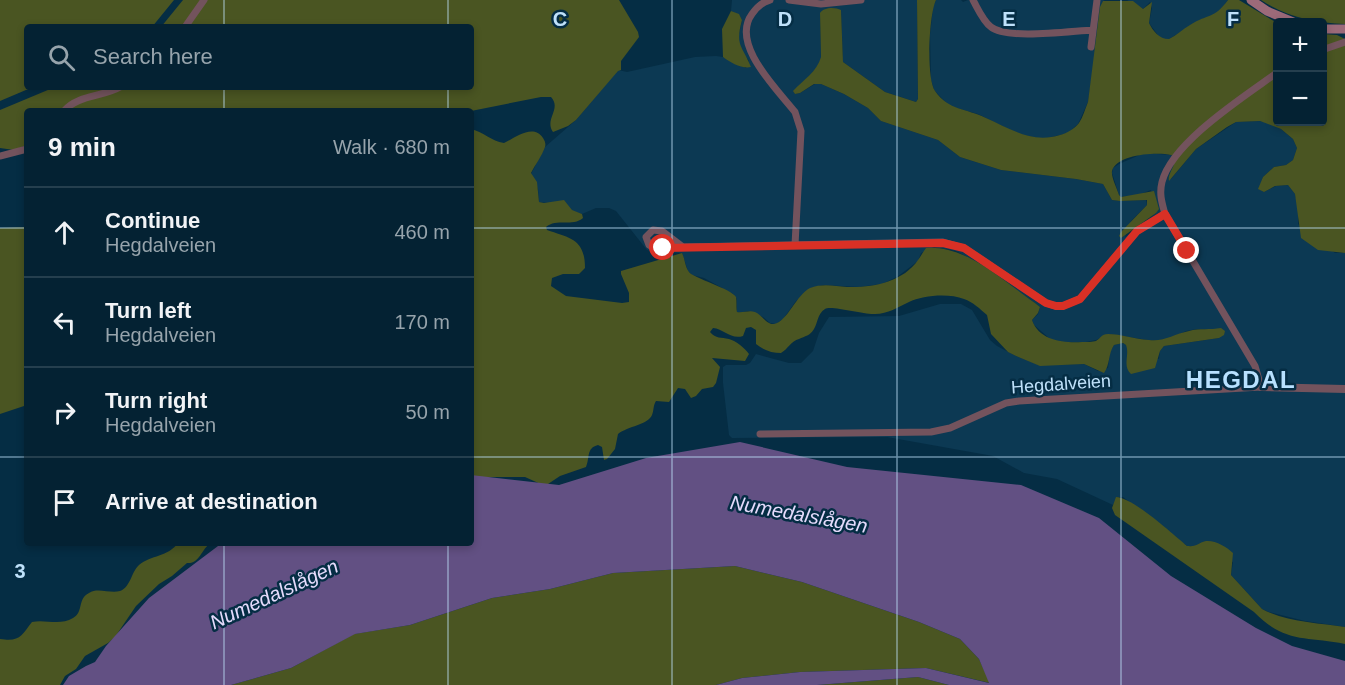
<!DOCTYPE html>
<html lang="en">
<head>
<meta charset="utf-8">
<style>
  :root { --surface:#042233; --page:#122f3f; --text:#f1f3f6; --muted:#97a4ac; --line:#253f4e }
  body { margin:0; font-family:Arial,sans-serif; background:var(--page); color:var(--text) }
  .controls { position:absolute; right:18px; top:18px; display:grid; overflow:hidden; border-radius:6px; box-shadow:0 3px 9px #0003 }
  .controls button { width:54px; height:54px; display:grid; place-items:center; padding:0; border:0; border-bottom:2px solid var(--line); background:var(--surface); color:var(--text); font:30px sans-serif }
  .stop { position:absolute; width:18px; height:18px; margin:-14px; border:4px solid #d93025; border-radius:50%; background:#fff }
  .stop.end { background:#d93025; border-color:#fff; box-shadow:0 2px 6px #0008 }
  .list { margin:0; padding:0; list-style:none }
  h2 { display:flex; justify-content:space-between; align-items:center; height:78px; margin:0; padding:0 24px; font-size:26px }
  h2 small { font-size:20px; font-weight:400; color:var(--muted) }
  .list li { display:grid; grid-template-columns:39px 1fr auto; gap:18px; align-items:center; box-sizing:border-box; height:90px; padding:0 24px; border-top:2px solid var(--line) }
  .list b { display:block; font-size:22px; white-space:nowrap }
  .list p { margin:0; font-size:20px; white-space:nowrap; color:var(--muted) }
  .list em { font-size:20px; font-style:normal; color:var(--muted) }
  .icon { flex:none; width:33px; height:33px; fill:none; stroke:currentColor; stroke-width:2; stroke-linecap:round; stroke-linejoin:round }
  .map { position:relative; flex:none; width:1345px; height:685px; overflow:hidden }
  .search { position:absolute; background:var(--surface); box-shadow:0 3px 9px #0003; left:24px; top:24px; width:450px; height:66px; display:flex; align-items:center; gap:15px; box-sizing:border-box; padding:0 21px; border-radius:6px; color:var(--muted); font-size:22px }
  .panel { position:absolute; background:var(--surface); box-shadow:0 3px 9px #0003; left:24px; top:108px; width:450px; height:438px; border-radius:6px }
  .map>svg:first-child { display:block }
  .built { fill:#0c3953 }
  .green { fill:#4a5522 }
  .water { fill:#625083 }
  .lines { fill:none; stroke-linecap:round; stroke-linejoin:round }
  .minor { stroke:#73535d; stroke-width:7 }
  .tertiary { stroke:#73535d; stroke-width:8 }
  .secondary { stroke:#9c6a79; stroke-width:9 }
  .route { stroke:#d93025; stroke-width:8 }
  .grid { fill:none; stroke:#bfe1fa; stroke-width:1.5; stroke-opacity:0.55 }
  .labels { text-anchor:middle; stroke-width:5; stroke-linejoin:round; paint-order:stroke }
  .street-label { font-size:18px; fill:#bfe1fa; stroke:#052d44 }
  .water-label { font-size:20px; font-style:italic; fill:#e5dbfc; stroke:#052d44 }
  .district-label { font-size:24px; font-weight:bold; letter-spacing:1.5px; fill:#b8e1ff; stroke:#052d44 }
  .grid-label { font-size:20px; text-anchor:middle; font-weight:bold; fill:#bfe1fa; stroke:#052d44; stroke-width:5; stroke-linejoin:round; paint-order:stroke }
</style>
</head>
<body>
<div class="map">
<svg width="1345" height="685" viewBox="0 0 1345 685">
  <rect width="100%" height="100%" fill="#052d44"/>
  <!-- built -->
  <path class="built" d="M732 0H917L918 99 916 102 885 92 843 62 841 10 820 13 821 58 819 64 814 71 794 91 795 94 800 93 815 84H821L844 94 868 108 881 121 938 140 960 157 1001 170 1076 179 1103 184 1112 200 1120 201 1146 200 1147 205 1131 221 1125 237 1156 213 1151 190 1138 195 1121 197 1119 195 1112 173 1113 168 1119 164 1144 153 1171 155 1175 157V163L1171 179 1196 149 1236 122 1260 121 1268 123 1281 129 1293 139 1297 148 1293 160 1286 165 1274 167 1263 177 1259 189 1264 192 1276 186 1288 185 1295 194 1298 206V224L1335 253H1345V627L1305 621 1269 612 1262 609 1231 575 1233 562 1197 547 1187 546 1123 497H1117L1113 505 1057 479 1024 473 993 456 887 437 732 438 729 435 723 383V367L726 365H746L750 363 756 354 789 363H801L813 351 819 333 829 317 899 316 940 304H961L972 310 990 340 997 346 1016 356 1039 365 1084 364 1098 371 1108 368 1110 352 1114 345 1122 343 1127 345 1128 349 1159 359 1160 351 1164 346 1219 338 1213 329H1197L1186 331 1170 339 1160 340H1148L1109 334 1096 340 1086 342H1059L1049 338 1034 325 1032 320 1038 314 1040 307 1035 303 969 258 956 251 934 247 921 253 918 261 897 277 882 284 859 287 823 285 811 288 796 301 783 319 776 324 770 323 763 317 748 311 740 313 737 312V299L733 294 704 278 692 275 688 271 682 253 654 252 647 250 616 211 609 208H596L582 214 572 211 567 205 539 202 538 189 531 174 545 147 576 120 618 70 627 72 695 57 716 56 723 57 746 68 749 61 740 49 738 39 742 20 739 15 731 11Z
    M936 0H961L963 2 968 0H1105L1103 1 1088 102 1078 124 1068 133 1056 136 1042 139 1033 137 1018 134 978 114 949 106 934 90 931 80 930 35 933 7Z
    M1115 0H1228L1219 12 1213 16 1202 19 1169 39H1164L1160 38 1149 23 1152 8 1150 2 1143 9 1127 0Z"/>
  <!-- green -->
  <path class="green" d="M0 0H174L152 27H27V87H33L0 101Z
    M183 0H619L638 32 639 37 621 61V70L618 71 576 120 568 126 553 132C544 119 562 109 551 97H541L471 111H27V145L14 150 0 148V110L55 87H471V27H161Z
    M917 0H936C929 14 926 78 935 91 949 111 966 108 986 118 1011 129 1032 144 1060 135 1067 133 1074 129 1079 123 1083 117 1085 109 1088 102L1100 7 1103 1H1133L1143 9 1152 2 1149 23C1153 31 1159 39 1169 39 1177 35 1183 29 1190 25 1209 13 1213 20 1228 0H1239L1277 23 1278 122H1322L1323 34 1337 35 1345 39V253L1318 250 1301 238 1295 194 1288 185 1275 186 1264 192 1258 189 1263 177 1274 167 1286 165 1293 160 1297 148 1293 139 1281 129 1260 121 1236 122 1227 127 1196 149 1169 181C1167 174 1176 166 1175 157L1171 155C1157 152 1117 154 1112 171 1111 177 1117 188 1119 195L1121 197 1154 191 1159 209 1156 213 1121 238 1119 236 1121 232 1147 205V200L1120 201 1112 200 1103 184 1076 179 1001 170 960 157 938 140 881 121 868 108 844 94 821 84H814L800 93 795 94 793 91C803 80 817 72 821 57L820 13C824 7 835 7 841 10L843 62 885 92 916 102 918 99Z
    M1261 0H1345V24C1315 23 1287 17 1261 0Z
    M731 11 739 14 742 20C735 46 742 45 751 67 742 69 731 63 723 57L722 29Z
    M471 129C484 132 491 141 504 143 515 138 533 123 543 138 545 141 546 144 545 147 542 156 535 165 531 173L537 182 539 202 544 203 564 200 572 210 582 214 583 218C573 227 556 218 546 227L547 230C570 238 585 239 585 268L579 274H563L552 278 551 286 566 296 622 303 629 302V293L621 274V271L682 253C685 259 685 267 689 272 693 278 732 289 736 297 737 301 736 308 737 312 743 313 749 310 755 312 762 315 767 325 774 324 788 321 796 295 810 288 822 283 835 286 847 287 872 288 903 282 918 260 921 256 923 252 926 248 967 245 1003 281 1035 303L1040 307 1038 313 1032 320C1039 341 1064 343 1082 342 1086 342 1093 342 1096 341 1101 338 1101 334 1108 334 1121 334 1135 339 1149 340 1164 342 1174 334 1189 331 1199 328 1210 330 1221 328L1225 331 1224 335 1219 338 1164 346 1160 351 1155 368 1131 374C1122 366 1130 355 1126 345L1123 343 1114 345C1108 354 1110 365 1104 373L1084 364 1040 366 1016 356 1008 352 991 334 987 315C980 309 973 302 964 299 949 293 923 295 909 302 898 307 888 314 875 314 864 315 831 305 825 309 817 314 818 323 814 329 810 336 805 336 799 339 791 341 788 349 781 353 772 353 763 350 756 344V330L751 327 746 328 743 336C731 340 724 329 713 328L710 332C716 339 721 337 729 339 736 341 745 348 749 354L745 361 712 358 720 367 716 383 713 387 702 389 696 396 691 398 685 389 678 388 669 402 656 401C653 406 654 410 652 415 648 425 628 426 618 434L615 449 607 459 604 460 602 447 598 445C586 448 590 458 586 467L560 476 545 486 525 477H471Z
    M27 227V405L0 414V228Z
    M1116 497C1132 497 1173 534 1187 546 1198 547 1197 543 1206 541 1215 540 1227 547 1233 553L1231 575 1262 609C1286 622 1319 623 1345 627V644C1306 636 1285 644 1254 612L1115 515 1112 508Z
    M178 543H211C201 549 200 564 187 563L172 576 159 584 136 606 115 637 108 643 85 656 76 669 65 676 60 685H0V639C20 642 21 636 32 622 45 619 60 626 73 618 84 612 77 599 89 593 98 587 110 594 120 591 131 587 131 572 139 565 151 555 168 557 178 543Z
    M735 566 802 582 919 622 960 639 979 659 990 683 926 668 800 672 742 678 716 685H231L291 668 354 634 410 625 492 598 550 589 613 573Z
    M918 677 949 685H817Z"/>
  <!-- water -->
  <path class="water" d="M740 442 847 467 1021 485 1099 518 1171 576 1256 628 1292 646 1345 661V685H949L918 677 817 685H716L742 678 800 672 926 668 989 683 979 659 960 639 919 622 802 582 735 566 613 573 550 589 492 598 410 625 355 634 291 668 231 685H63L69 676 86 666 95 662 106 646 149 598 222 543H471V475L559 485 646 458Z"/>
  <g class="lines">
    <!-- minor -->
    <path class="minor" d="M770 0C762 2 757 7 752 14 730 44 777 89 795 112L801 131 795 245
      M789 0 821 4 861 0
      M973 0C978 9 983 21 991 27 1007 40 1071 31 1093 30
      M185 27 204 0
      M1091 47 1097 0
      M1322 50 1345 42
      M64 111C77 95 103 97 120 87
      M0 156 27 149
      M1165 214C1162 203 1159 194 1162 182 1172 142 1245 96 1278 72
      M683 247 654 248 649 245 646 237 653 230 662 231 683 247 943 242 964 248 1046 303 1055 306H1063L1080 299 1137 231 1165 214 1255 366 1261 387 1019 401 1006 403 950 428 931 432 760 434"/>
    <!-- tertiary -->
    <path class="tertiary" d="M1261 387 1345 389"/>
    <!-- secondary -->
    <path class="secondary" d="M1251 0 1267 11 1293 22
      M1322 29H1345"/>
  </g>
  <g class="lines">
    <!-- route -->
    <path class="route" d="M663 248 943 243 964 248 1046 303 1056 306H1063L1080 299 1137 231 1165 214 1187 251"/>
  </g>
  <!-- grid -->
  <path class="grid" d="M224 0V27M448 0V27M672 0V685M897 0V685M1121 0V685M224 87V111M448 87V111M0 228H27M471 228H1345M0 457H27M471 457H1345M224 543V685M448 543V685"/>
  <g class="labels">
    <!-- street labels -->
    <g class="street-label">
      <text transform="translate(1061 384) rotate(-4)" y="6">Hegdalveien</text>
    </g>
    <!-- water labels -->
    <g class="water-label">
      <text transform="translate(799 514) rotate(10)" y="7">Numedalslågen</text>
      <text transform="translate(274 594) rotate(-25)" y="7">Numedalslågen</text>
    </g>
    <!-- district labels -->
    <g class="district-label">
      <text x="1241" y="388">HEGDAL</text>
    </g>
  </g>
  <g class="grid-label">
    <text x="560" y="26">C</text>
    <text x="785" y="26">D</text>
    <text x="1009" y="26">E</text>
    <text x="1233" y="26">F</text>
    <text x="20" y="578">3</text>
  </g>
</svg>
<div class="controls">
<button>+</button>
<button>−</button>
</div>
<div class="stop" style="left:663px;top:248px"></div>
<div class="stop end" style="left:1187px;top:251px"></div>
<div class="search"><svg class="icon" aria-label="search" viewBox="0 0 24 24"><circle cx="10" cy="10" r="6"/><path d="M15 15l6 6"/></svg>Search here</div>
<section class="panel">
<h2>9 min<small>Walk · 680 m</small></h2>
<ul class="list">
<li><svg class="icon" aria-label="ahead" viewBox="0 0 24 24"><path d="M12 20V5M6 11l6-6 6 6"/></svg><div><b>Continue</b><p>Hegdalveien</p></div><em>460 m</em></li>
<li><svg class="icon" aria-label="left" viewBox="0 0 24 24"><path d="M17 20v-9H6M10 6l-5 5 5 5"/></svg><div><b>Turn left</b><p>Hegdalveien</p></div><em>170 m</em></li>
<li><svg class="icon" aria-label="right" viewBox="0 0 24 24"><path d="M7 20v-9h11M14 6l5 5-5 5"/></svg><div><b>Turn right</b><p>Hegdalveien</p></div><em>50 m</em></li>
<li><svg class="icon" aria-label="arrive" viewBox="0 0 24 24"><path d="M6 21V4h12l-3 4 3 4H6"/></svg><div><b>Arrive at destination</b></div></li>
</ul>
</section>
</div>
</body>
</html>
